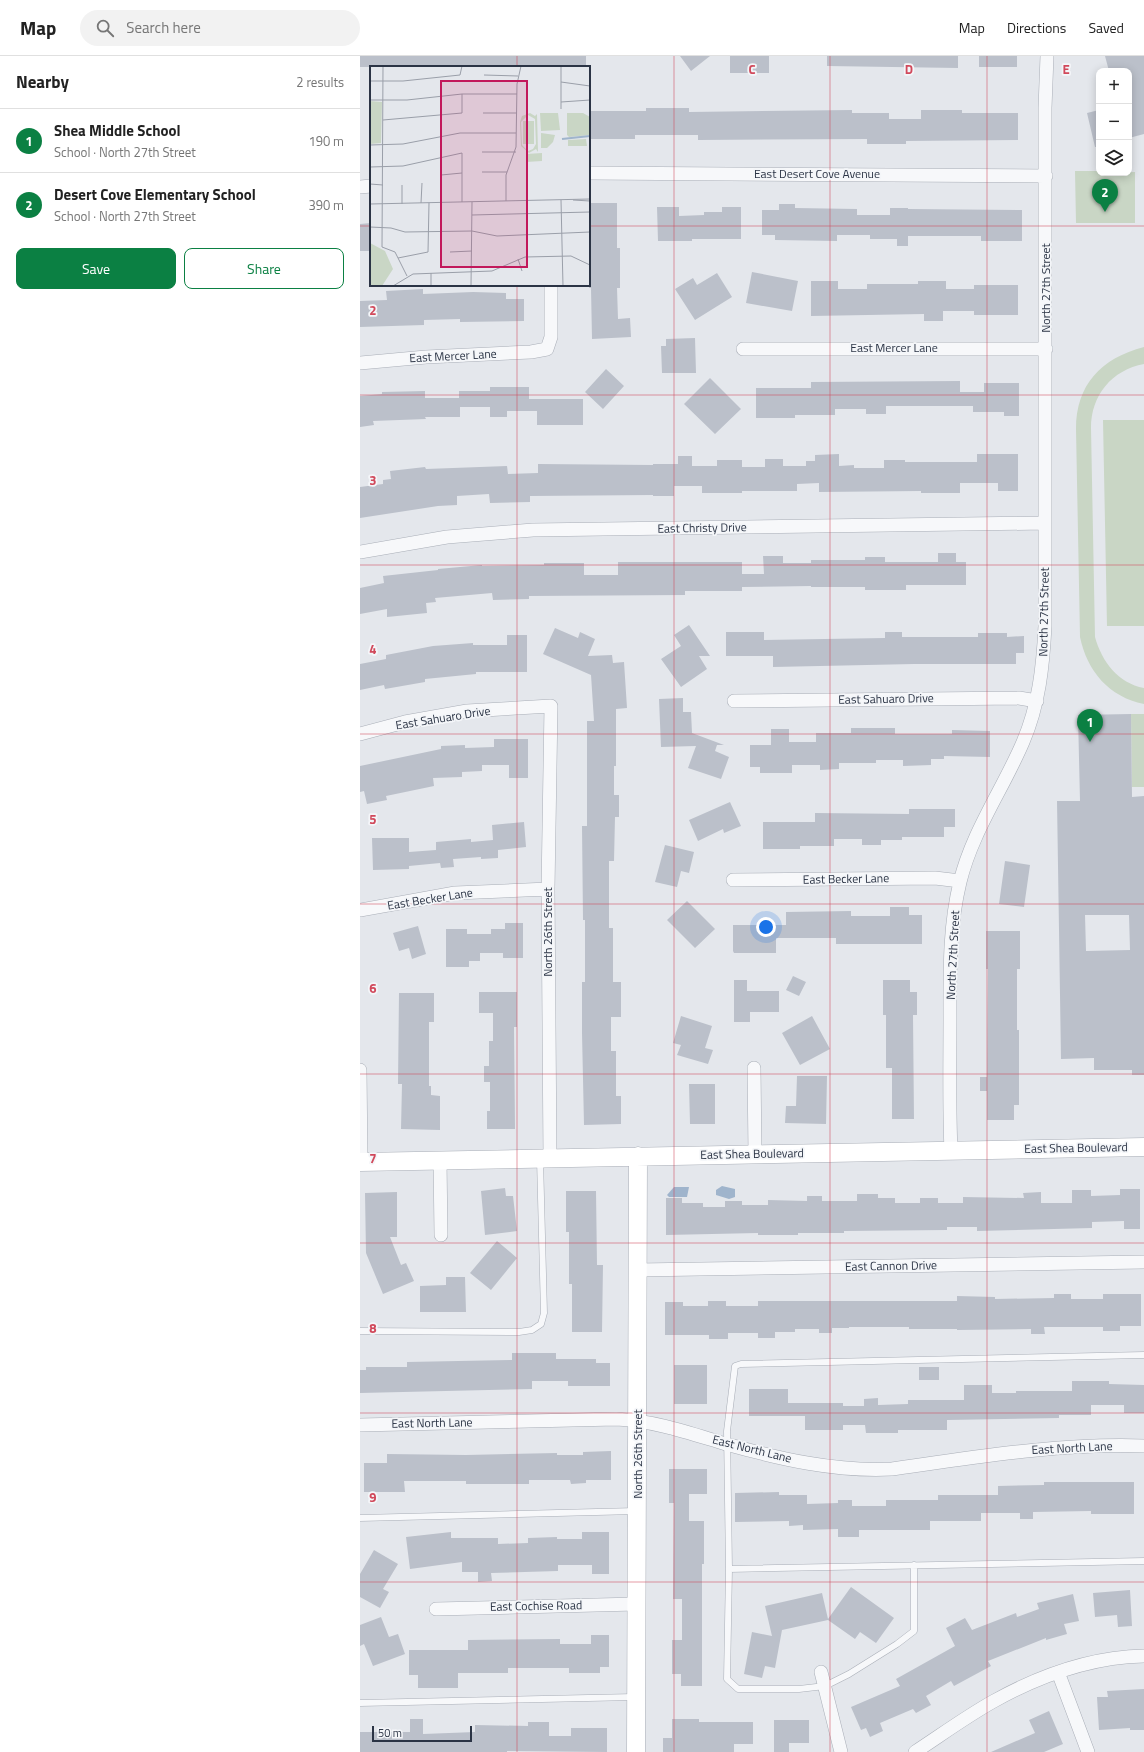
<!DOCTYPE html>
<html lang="en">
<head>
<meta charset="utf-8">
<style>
  :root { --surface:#fff; --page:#f2f2f2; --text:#222; --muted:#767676; --line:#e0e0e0; --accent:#0b8043 }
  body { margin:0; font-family:"Titillium Web",sans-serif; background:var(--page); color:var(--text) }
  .controls { position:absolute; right:12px; top:12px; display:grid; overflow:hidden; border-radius:8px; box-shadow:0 2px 10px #0003 }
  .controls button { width:36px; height:36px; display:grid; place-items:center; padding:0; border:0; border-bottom:1px solid var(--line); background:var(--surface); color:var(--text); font:20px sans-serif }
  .scale { position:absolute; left:12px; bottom:10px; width:100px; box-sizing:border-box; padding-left:4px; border:2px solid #2b3445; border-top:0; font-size:11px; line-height:14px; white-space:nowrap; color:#2b3445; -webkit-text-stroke:3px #f4f6f9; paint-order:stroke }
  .you { position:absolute; left:406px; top:871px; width:14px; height:14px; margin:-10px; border:3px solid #fff; border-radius:50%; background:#1a73e8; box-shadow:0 0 0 6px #1a73e833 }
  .badge { display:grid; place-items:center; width:26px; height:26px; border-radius:50%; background:var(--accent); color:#fff; font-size:13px; font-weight:700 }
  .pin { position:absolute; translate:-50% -33px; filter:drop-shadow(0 1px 2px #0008) }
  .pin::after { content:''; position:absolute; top:21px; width:14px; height:12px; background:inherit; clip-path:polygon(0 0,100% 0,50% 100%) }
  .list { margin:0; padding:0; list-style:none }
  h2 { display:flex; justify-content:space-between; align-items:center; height:52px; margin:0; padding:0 16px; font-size:17px }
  h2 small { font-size:13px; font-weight:400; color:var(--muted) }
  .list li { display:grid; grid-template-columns:26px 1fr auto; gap:12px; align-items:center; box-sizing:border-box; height:64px; padding:0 16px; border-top:1px solid var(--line) }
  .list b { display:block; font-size:15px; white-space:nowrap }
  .list p { margin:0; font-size:13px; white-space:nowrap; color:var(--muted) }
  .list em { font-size:13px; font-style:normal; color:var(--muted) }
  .actions { display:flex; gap:8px; padding:12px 16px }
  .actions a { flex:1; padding:9px 0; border:1px solid var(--accent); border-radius:8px; text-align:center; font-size:14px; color:var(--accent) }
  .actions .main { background:var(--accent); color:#fff }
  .icon { flex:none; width:22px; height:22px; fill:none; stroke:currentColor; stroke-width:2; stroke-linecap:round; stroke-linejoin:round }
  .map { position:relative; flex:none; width:784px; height:1696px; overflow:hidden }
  header { display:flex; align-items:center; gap:24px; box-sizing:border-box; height:56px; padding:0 20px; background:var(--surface); border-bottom:1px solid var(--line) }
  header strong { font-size:19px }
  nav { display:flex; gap:22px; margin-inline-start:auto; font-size:14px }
  .search { width:280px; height:36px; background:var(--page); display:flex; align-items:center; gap:10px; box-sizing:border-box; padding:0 14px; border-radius:22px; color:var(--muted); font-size:15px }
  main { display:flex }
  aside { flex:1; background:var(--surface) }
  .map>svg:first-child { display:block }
  .green { fill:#c9d6c5 }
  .water { fill:#9fb4cc }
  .building { fill:#bbc0ca; fill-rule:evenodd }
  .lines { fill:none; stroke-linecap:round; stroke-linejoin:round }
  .lane-casing { stroke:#a9aeb7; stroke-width:7 }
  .street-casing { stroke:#a9aeb7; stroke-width:14 }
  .secondary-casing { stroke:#a9aeb7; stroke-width:19 }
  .lane { stroke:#f7f8fa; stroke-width:6 }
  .street { stroke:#f7f8fa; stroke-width:13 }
  .secondary { stroke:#fff; stroke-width:18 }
  .grid { fill:none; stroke:#d1495b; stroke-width:1; stroke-opacity:0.55 }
  .labels { text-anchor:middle; stroke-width:3.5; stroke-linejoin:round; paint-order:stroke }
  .street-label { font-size:12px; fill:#2b3445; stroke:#f4f6f9 }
  .inset-river { fill:none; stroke:#9fb4cc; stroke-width:2 }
  .inset-road { fill:none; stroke:#9a9fa9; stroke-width:1 }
  .view { fill:#c2185b; fill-opacity:0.15; stroke:#c2185b; stroke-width:2 }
  .inset-edge { fill:none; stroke:#2b3445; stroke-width:2 }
  .grid-label { font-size:13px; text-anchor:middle; font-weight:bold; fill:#d1495b; stroke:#f4f6f9; stroke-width:3.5; stroke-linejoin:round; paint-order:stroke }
</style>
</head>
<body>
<header>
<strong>Map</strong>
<div class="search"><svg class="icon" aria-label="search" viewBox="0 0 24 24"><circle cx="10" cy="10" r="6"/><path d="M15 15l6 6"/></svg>Search here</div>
<nav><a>Map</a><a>Directions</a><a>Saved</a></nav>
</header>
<main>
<aside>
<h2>Nearby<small>2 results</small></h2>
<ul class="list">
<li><span class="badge">1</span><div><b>Shea Middle School</b><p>School · North 27th Street</p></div><em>190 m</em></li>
<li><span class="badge">2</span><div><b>Desert Cove Elementary School</b><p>School · North 27th Street</p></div><em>390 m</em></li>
</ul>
<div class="actions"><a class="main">Save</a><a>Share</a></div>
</aside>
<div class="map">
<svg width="784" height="1696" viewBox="0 0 784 1696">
  <rect width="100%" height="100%" fill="#e4e7ec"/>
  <!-- green -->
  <path class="green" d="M715 115H739V117L775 116V167H716Z
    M784 291V308C752 314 731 339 731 372L735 581C742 606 758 627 784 632V648C749 641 727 615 720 581L716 373C716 329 741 302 784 291Z
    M743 364H784V570H747Z
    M771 658H784V731H772Z"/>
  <!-- water -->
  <path class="water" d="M362 1130 375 1133V1141L369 1143 356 1139V1134Z
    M314 1131H329L327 1141H309L307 1139Z"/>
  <!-- building -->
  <path class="building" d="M0 0H226V11H0Z
    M320 0H350L331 15Z
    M370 0H409V17H370Z
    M467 0H598V12L467 10Z
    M619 0H657V11H619Z
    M745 0H784V78L769 82V15H749Z
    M286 52H329V56L492 54V57H529V63H561V54H602V57H658V84L546 85V88H507V83L338 84V79H275V83H231V55H286Z
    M739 54V91H735L727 57Z
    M229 147H257V192H260V232H257L258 263 270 262 271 281 232 283 231 232H229Z
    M419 148H435V152L497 153V159H530V152H548V153L662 154V185H621V180H548V190H537V183H510V179H477V185L415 184V179H402V154H419Z
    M297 151H319V160L344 159V156H362V151H381V183H332V185H298Z
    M11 167V195H0V168Z
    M392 216 438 225 432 255 386 247Z
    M357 217 372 241 335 264 315 233 333 222 337 229Z
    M451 225H478V233H507V228H558V225H586V233H614V229H658V259H614V255H583V265H564V258L451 260Z
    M63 233V238L113 236 146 237V243H164V265L100 266V263L64 264V269L0 271V245L27 244 26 235Z
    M335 282 336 317H302L301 290H306V283Z
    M246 313 264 330 243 353 225 336Z
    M350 322 381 353 355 378 324 348Z
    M600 325V336H624V327H659V360H644V356H613V350H526V358H506V353H475V359H435V362H396V332H451V326Z
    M130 331H169V343H223V369H177V355H147V361H130V351H100V361H65L66 363 13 365 14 369 0 371V340L22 338V336L65 335V342H99V335H130Z
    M479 398V410L494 409V412H524V404H545V406H617V398H658V435H638V427H600V437H561V435L459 436V427L437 428V435H382V437H342V430H314V440H293V439L170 440V446L130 447 129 438 97 440V449L78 450 0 462V431L23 428V424L31 423 30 415 65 411 66 413 147 410 148 418 178 417V408L293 409V408H318V400H332V410H357V404H382V411H405V403H423V410H446V405H455V399Z
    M578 497H596V506H606V529H546V534H505V531H451V530L382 531V535H325V539L169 540V543L133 544 132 537 75 542 76 546 66 547 67 557 27 561V553L0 558V532L24 527 23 520 78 514V513L122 509V510L184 509V507H224V519H258V506H382V518H404L403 500H423V507H451V504H505V501H525V506H578Z
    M329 569 350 600H339L347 613 321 631 301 603 321 590 314 579Z
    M195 572 218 582 220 576 235 583 228 600 252 599 253 607 264 606 267 652 256 653V710H254V739H259V761H255L254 805H249V872H253V926H261V961H251V995H256V1040H261V1068L224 1069 222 977V926H225V864H223L222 770H227V665H234L231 619 183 598Z
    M366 576H404V584L525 582V576H542V581H618V577H647V581L664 580V597H656V608H554L413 611V600H366Z
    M147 579H167V616H116V618L65 623V626L25 633 24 629 0 634V608L26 603V599L73 590 113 587V589H147Z
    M323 642V656H331L332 677 364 689H357L355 695 369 701 361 723 328 712 336 690 301 691 299 643Z
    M771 658 772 741 784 740V1019H772V1014H734V1002L701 1003 697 745H720L718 659ZM725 859H769L770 894 726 895Z
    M491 672H535V678H592V674L630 675V701L584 700V703H571V709L543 710V704H516V707H479V713L460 714V709H432V717H400V711H390V689H411V673H429V686H456V677H491Z
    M134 683H168V722H149V709H122V715L102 716V721L73 722 74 730 26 740 27 744 7 748 4 735 0 736V710L81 693V690L105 689V692L134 691Z
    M370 746 381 770 364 777 363 773 338 785 329 764Z
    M549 753H595V771H584V781H542V784H521V789H502V783H474V790H440V793H403V766H455V757L549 758Z
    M164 766 166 791 138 794V802L121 803V801L93 803 94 811 81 812 80 807 49 810V813L13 814 12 782H49V796L76 794V786L111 783V786L133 784 132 769Z
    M305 789 334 796 329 817 321 815 317 831 295 826Z
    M645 805 670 809 664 851 639 848Z
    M327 845 355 873 335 892 307 864Z
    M530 851H549V859H562V888H476V882H416V897H374L373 895V869H426V856L491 855V860H530Z
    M145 867H163V902H143V897H120V905H109V911H86V873H107V878H131V873H145Z
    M58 870 66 898 52 903 49 892 39 895 33 877Z
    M626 875H660V913H657V974H659V1049H654V1064H627V1035H620V1021H627L628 913H626Z
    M433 920 446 926 439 940 426 934Z
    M374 924H387V935H419V956H390V966H374Z
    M523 924H550V936H557V959H553L554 1063H532V1012H526V959H523Z
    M119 936H157V971H154L155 1073H127V1055H130V1026H124V1010H129V985H133V957H119Z
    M39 937H74V966H69V1030H71V1039L80 1040V1074L41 1073 42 1028H38Z
    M321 960 352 970 345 992 353 994 348 1008 317 999 321 989 313 987Z
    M452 960 470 993 440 1009 422 977Z
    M437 1020H467L466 1068 425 1067 426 1050H436Z
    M329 1028H355V1068H330Z
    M145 1132 146 1140H153L157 1175 125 1179 121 1135Z
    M760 1133H780V1173H764V1165L732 1166V1172L617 1175V1171H587V1174L484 1175V1177H438V1179H398V1177L306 1179V1142H322V1147H343V1151H365V1145H382V1149H408V1144L447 1145V1140H462V1145H497V1138H518V1142H535V1147H560V1142H578V1147H603V1141L664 1142 663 1137 681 1136V1147H712V1134H731V1140L760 1139Z
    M206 1135H236L237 1209H243L242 1276H212V1228H209V1176H206Z
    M37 1136V1181H30L41 1209 46 1207 54 1225 23 1238 6 1197 5 1137Z
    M137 1185 157 1202 131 1234 110 1217Z
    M86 1221H105L106 1256H60V1230L86 1229Z
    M694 1238H711V1243H743V1238H781V1270H760V1275H743V1271H684L685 1278H671V1273L597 1274V1273H549V1271H489V1272H472V1277H459V1273H435V1276H415V1282H398V1277H368V1283H349V1279H305V1246H323V1250H348V1245H366V1250H398V1245H597V1240L635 1241V1243L694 1242Z
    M152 1297H196V1303H236V1307H250V1330H208V1325H172V1333L0 1337V1314H6V1311H47V1306L152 1304Z
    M314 1309H347V1348H314Z
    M559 1311H579V1324H559Z
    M712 1325H749V1328L784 1329V1357H764V1349H731V1359H699V1362L587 1364V1374H538V1377H506L505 1369H483V1374H445V1360H389V1333H428V1347H483V1350H504V1343L518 1342V1349L548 1348V1344H604V1329H632V1337H656V1335H712Z
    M251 1395V1424H226V1427L211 1428 210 1424H169V1428H106V1425H44L45 1436H4V1407H27V1398L106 1399 197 1397V1399H223V1396Z
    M309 1413H347V1438H329V1465H344V1508H342V1630H321V1618H312V1584H322V1543H313L314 1447H309Z
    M684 1426H774V1458H731V1455L673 1456V1463H660V1457H621V1465H570V1474H499V1481H478V1473L443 1474V1469L429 1470V1465L375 1466V1437L419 1436V1439H447V1448L478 1447V1444H492V1450H526V1444H578V1439H638V1430L684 1429Z
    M91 1476V1482H138V1488L168 1487V1482L197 1481V1483H222V1476H249V1518H232V1509H198V1515L131 1517 132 1525 118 1526V1516H102V1506L50 1513 46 1481Z
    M14 1494 38 1508 23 1533 29 1536 20 1552 0 1541V1518Z
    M491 1531 534 1562 516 1587 500 1576 495 1583 468 1564 422 1574 415 1612 405 1610 402 1622 384 1618 392 1576 412 1580 405 1550 462 1537 468 1563Z
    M770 1534 772 1570 758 1571 757 1559 735 1561 733 1537Z
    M713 1538 719 1565 704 1568 707 1578 686 1584V1582L628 1605 631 1610 594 1630 591 1625 566 1640 571 1649 556 1657 553 1653 520 1667 523 1675 510 1681 506 1672 501 1674 491 1651 540 1630 536 1623 595 1590 586 1572 605 1562 612 1574 656 1557 657 1561 679 1553 677 1547Z
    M21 1561 29 1581 38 1578 45 1598 13 1610 4 1588 0 1590V1569Z
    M231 1579H249V1611H240V1617H209V1612H148V1617H98V1632H58V1619H49V1594H108V1584L200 1583V1588H231Z
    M784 1633V1674H770V1672L739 1674 737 1641H748L747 1635Z
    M689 1655 703 1688 684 1696H631L675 1677 669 1664Z
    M50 1663H63V1678L115 1676V1669L168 1670V1666H189V1680H211V1672H247V1696L147 1695V1696H0V1676H50Z
    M312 1663H339V1666H393V1688H374V1696H303V1682H312Z
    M414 1664H449V1687H429V1696H414Z"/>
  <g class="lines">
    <!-- lane casing -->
    <g class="lane-casing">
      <path id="lane" d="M0 1275 159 1276 172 1274 181 1268 184 1257 180 1103
        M0 1462 276 1455
        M554 1509V1575L537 1588 489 1618 465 1630 439 1633H378L367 1623 369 1513 367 1375 375 1310 381 1308 784 1299
        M369 1513 784 1505
        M0 1647 274 1641"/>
    </g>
    <!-- street casing -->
    <g class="street-casing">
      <path id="street" d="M229 117 686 120
        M0 131 11 130
        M383 293H686
        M0 307 66 301 171 296 187 293 191 281V229
        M0 496 87 481 173 474 685 467
        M374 645 659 642 677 645
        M0 678 45 666 107 655 191 650 188 833 190 1102
        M373 824 575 822 600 825
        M0 854 95 837 188 833
        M394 1012 395 1098
        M0 1014 1 1106
        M591 1095C589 1051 590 1006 590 962 590 916 589 871 600 826 612 776 643 733 663 686 679 649 683 610 685 570V52L687 0
        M80 1104 81 1179
        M278 1214 784 1206
        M0 1369 256 1363C296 1365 329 1377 366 1388 420 1403 476 1416 532 1413 616 1401 699 1387 784 1390
        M76 1553 276 1548
        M461 1616 481 1696
        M698 1616 728 1696
        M555 1696C581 1679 607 1660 634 1645 679 1620 732 1601 784 1600"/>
    </g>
    <!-- secondary casing -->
    <g class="secondary-casing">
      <path id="secondary" d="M0 1106 784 1091
        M276 1696 278 1100"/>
    </g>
    <!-- lane -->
    <use href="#lane" class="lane"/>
    <!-- street -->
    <use href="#street" class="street"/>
    <!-- secondary -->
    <use href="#secondary" class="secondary"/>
  </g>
  <!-- grid -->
  <path class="grid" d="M157 0V11M314 0V1696M470 0V1696M627 0V1696M0 170H11M229 170H784M157 229V1696M0 339H784M0 509H784M0 678H784M0 848H784M0 1018H784M0 1187H784M0 1357H784M0 1526H784"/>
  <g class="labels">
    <!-- street labels -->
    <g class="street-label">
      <text x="457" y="122">East Desert Cove Avenue</text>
      <text transform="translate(686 232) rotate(-90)" y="4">North 27th Street</text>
      <text x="534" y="296">East Mercer Lane</text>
      <text transform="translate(93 300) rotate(-3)" y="4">East Mercer Lane</text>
      <text transform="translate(342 472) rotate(-1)" y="4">East Christy Drive</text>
      <text transform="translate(684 556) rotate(-89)" y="4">North 27th Street</text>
      <text transform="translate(526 643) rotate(-1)" y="4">East Sahuaro Drive</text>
      <text transform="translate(83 662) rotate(-9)" y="4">East Sahuaro Drive</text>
      <text transform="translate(486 823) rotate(-1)" y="4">East Becker Lane</text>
      <text transform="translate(70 843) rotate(-9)" y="4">East Becker Lane</text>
      <text transform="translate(188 876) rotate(-90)" y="4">North 26th Street</text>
      <text transform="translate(593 899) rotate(-87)" y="4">North 27th Street</text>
      <text transform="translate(716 1092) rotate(-1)" y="4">East Shea Boulevard</text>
      <text transform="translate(392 1098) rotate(-1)" y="4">East Shea Boulevard</text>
      <text transform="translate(531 1210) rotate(-1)" y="4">East Cannon Drive</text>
      <text transform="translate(72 1367) rotate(-1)" y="4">East North Lane</text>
      <text transform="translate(712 1392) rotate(-3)" y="4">East North Lane</text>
      <text transform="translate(392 1393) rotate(14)" y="4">East North Lane</text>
      <text transform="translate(278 1398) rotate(-90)" y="4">North 26th Street</text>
      <text transform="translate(176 1550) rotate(-1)" y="4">East Cochise Road</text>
    </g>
  </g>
  <!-- overview -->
  <g transform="translate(10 10)">
    <rect width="220" height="220" fill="#e4e7ec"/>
    <path d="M0 35 12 36 11 77 0 78ZM160 47 165 50 167 48 168 86 166 83 159 87 151 80 150 56 152 50ZM158 49 165 53 166 78 163 83 158 85 152 79 151 56ZM170 47H188L190 64 171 65ZM197 47H213L220 51V69L199 71 197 69ZM153 55H164V78H153ZM171 67 185 69 183 76 177 82H171ZM216 73 217 80H198V74ZM172 87V95L156 96V88ZM0 177 15 185 23 203 12 220H0Z" fill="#c9d6c5" fill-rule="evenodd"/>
    <path class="inset-river" d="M192 73 220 70"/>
    <path class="inset-road" d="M13 0 12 181 25 186 37 210M114 9 148 10M0 15H33L90 9 92 0M191 16 220 20M0 34H37L92 28H147M191 36 220 34M191 43V0M113 47H147M13 54 92 47V28M0 79 33 78 90 67H146M112 86H146M0 101 33 100 92 87V136M112 106H137M0 118 13 119M191 134 193 220M203 134 220 135M136 135V109L146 81 147 18 151 0M51 137 52 117M71 137V109L92 107M0 138 220 133M32 138V119M102 149 220 146M0 161 21 162 35 166 102 165 127 170 220 166M80 186 102 185M28 192 58 186 59 137M148 193 152 205M61 207V220M23 220 43 208 122 205 155 191 201 190 220 199M101 220 102 136"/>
    <path class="view" d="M71 15H157V201H71Z"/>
    <rect width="220" height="220" class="inset-edge"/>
  </g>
  <g class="grid-label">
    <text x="392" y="18">C</text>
    <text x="549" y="18">D</text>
    <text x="706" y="18">E</text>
    <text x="13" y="259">2</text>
    <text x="13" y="429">3</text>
    <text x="13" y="598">4</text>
    <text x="13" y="768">5</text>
    <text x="13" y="937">6</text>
    <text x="13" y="1107">7</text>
    <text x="13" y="1277">8</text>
    <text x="13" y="1446">9</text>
  </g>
</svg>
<div class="controls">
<button>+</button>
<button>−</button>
<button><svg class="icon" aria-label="layers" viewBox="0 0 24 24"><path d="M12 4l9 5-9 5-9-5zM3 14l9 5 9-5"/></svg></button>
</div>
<div class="scale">50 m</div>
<div class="you"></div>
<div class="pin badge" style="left:730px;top:686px">1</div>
<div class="pin badge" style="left:745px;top:156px">2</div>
</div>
</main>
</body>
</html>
